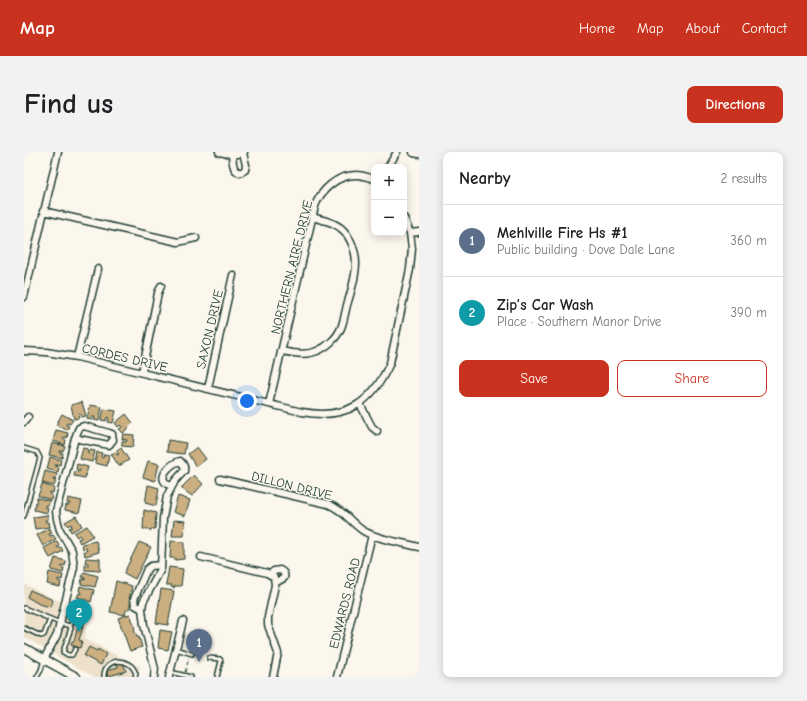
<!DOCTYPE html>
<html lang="en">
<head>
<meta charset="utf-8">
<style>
  :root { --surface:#fff; --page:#f2f2f2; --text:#202124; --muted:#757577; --line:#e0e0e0; --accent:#c8321e }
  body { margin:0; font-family:"Comic Neue",sans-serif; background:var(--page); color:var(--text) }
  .controls { position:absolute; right:12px; top:12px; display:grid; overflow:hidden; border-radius:8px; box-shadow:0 2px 10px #0003 }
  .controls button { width:36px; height:36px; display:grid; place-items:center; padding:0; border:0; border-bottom:1px solid var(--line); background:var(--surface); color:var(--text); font:20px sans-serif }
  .you { position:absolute; left:223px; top:249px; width:14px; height:14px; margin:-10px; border:3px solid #fff; border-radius:50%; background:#1a73e8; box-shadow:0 0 0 6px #1a73e833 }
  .badge { display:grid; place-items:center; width:26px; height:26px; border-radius:50%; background:var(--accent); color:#fff; font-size:13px; font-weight:700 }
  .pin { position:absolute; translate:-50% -33px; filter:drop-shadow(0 1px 2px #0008) }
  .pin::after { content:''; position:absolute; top:21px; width:14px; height:12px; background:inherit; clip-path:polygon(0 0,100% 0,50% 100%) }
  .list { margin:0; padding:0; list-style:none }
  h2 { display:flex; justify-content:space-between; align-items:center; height:52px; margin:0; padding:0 16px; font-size:17px }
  h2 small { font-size:13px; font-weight:400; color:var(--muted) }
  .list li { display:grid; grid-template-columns:26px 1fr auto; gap:12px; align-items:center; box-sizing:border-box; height:72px; padding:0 16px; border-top:1px solid var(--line) }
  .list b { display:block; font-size:15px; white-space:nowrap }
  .list p { margin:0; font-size:13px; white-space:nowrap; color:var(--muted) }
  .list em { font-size:13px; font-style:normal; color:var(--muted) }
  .actions { display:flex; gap:8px; padding:12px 16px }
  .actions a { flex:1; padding:9px 0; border:1px solid var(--accent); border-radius:8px; text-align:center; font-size:14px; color:var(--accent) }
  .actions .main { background:var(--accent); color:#fff }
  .map { position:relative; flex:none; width:395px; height:525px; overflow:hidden; border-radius:8px }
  header { display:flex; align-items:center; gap:24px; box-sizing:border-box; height:56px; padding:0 20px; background:var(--accent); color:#fff }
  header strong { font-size:19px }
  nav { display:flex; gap:22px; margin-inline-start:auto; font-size:14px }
  .intro { display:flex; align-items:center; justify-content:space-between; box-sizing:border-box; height:96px; padding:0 24px }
  h1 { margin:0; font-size:28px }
  .button { padding:10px 18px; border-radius:8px; background:var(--accent); color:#fff; font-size:14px; font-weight:700 }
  main { display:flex; gap:24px; padding:0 24px }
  aside { flex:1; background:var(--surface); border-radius:8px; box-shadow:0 2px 10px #0003 }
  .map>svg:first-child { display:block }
  .built { fill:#ede1cc }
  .building { fill:#cbaf80; stroke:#1f3d34 }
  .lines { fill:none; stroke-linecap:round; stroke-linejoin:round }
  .lane-casing { stroke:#1f3d34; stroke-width:6 }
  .street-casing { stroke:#1f3d34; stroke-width:9 }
  .secondary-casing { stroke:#1f3d34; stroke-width:11 }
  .path { stroke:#1f3d34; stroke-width:1; stroke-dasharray:4 3; stroke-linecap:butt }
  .lane { stroke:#fbf7ec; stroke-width:3 }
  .street { stroke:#fbf7ec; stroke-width:6 }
  .secondary { stroke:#fbf7ec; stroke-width:8 }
  .labels { text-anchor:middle; stroke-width:3; stroke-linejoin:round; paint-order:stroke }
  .street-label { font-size:13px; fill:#1f3d34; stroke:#fbf7ec }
</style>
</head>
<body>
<header>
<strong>Map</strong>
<nav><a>Home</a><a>Map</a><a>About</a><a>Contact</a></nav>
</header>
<div class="intro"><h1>Find us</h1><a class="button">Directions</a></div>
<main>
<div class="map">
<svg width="395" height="525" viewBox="0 0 395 525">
  <rect width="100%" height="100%" fill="#fbf7ec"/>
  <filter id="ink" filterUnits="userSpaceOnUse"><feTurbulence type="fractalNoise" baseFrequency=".025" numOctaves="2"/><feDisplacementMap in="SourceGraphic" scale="8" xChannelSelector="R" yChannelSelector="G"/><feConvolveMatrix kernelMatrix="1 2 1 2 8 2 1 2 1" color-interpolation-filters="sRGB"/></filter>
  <g filter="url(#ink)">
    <!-- built -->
    <path class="built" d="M0 432 30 447 64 459 61 487 116 515 113 525H70L0 485Z"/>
    <!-- building -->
    <path class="building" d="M58 250 62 264 57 265 56 262 54 263 55 266 50 267 47 253Z
      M66 253 78 255 75 269 70 268 71 265H68V268L63 267Z
      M80 257 92 259 89 271 84 270 85 266 83 265 82 269 77 268Z
      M38 262 49 268 46 272 43 271 42 273 45 274 43 278 32 273Z
      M102 262 109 271 99 281 95 277 98 275 96 273 94 275 91 271Z
      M32 278 44 281 43 286 40 285 39 287 42 288 41 293 29 289Z
      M99 282 110 283 109 295 98 294V289L102 290 103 288 98 287Z
      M144 288 162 291 160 302 143 300Z
      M28 291 41 294 39 299H36V301H39L38 306 25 303Z
      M173 295 182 307 172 315 164 302Z
      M59 296 64 297 63 301 65 302 66 298 71 299 68 310 56 307Z
      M97 296 105 308 95 314 87 302 91 300 93 303 95 302 92 299Z
      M73 300 78 301 77 305 79 306 80 302 85 303 83 314 71 311Z
      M26 305 37 308 36 313 32 312 31 314 35 315 34 320 23 317Z
      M124 309 135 312 131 329 119 325Z
      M53 312 64 315 61 326 50 324 51 319 55 320 56 318 52 317Z
      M21 319 33 322 32 327 29 326V328L32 329 30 334 18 331Z
      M170 323 179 332 168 344 157 336Z
      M18 332 30 336 29 341 26 340 25 342 28 343 27 348 14 344Z
      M124 333 135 336 132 354 121 351Z
      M154 344 166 348 161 364 149 360Z
      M13 346 26 349 24 354 21 353V355L24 356 23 361 10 358Z
      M44 346 58 349 55 361 41 358 42 353H45L46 351H43Z
      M120 358 132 361 131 377H127V379L124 378V377H119Z
      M24 363V368H21L22 370H25L26 375 11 377 9 365Z
      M52 364 58 374 47 380 45 376 48 375 47 372 44 374 41 370Z
      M150 368 161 369 160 384H148Z
      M63 374 69 384 56 391 54 387 57 386 56 383 53 385 50 381Z
      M26 376 28 381 25 382 26 384 29 383 32 387 19 394 13 383Z
      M33 389 35 393 33 395 34 396 37 395 39 399 26 406 20 396Z
      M72 389 75 400 61 404 60 399H63L62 396 59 397 58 392Z
      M147 389 160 390V407L151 408V406H146Z
      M115 390 127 395 111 427 100 421Z
      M31 406 42 409 41 414 38 413 37 415 40 416 39 421 27 418Z
      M62 406 76 407V419L61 418V413L64 414V411H61Z
      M145 415 159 417 157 434H151L150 436 147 435 148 433H142Z
      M25 420 39 423 38 428 34 427V429L37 430 36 435 23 432Z
      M60 420 74 424 71 435 57 432 58 427 61 428V426L58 425Z
      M92 429 108 434 105 447 107 448 105 457 102 458 101 463 86 460Z
      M56 434 70 438 67 450 53 445 55 441 57 442V440L55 439Z
      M137 437 150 439 144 473 132 471Z
      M6 438 29 448 26 455 15 452 3 445Z
      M106 462 110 473 111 478H110L114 486 115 485 118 495 106 499 94 466Z
      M55 471 60 472 55 488 58 489 56 496 47 493 48 489H50Z
      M136 478 148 480 144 498 134 496Z
      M65 495 73 499 74 497 82 502 77 513 60 504Z
      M99 511 102 519 85 524 83 518 94 515 93 512Z"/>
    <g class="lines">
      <!-- lane casing -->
      <g class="lane-casing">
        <path id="lane" d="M0 296 13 300 16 306 0 364
          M0 456 36 471 46 474 47 476 39 500 44 503H48L51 497
          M46 474 52 463 57 464 59 468 57 472
          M0 476 17 484 20 483 26 467
          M152 497 168 502
          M185 506 196 507 197 509 193 525
          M146 520 167 525
          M13 525 17 518 20 508
          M80 525C79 506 106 503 112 522L111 525"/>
      </g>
      <!-- street casing -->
      <g class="street-casing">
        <path id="street" d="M195 0C205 2 212 4 220 0
          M208 3C209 10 208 18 216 21L221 18 222 13 219 1
          M364 15 373 0
          M19 59 154 90 172 86
          M386 81 395 80
          M0 145 34 0
          M0 199 22 200 53 205 278 260C323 268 348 251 366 211L386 117 388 97 386 81 380 66
          M257 199C269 201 282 204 293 199 303 195 313 186 317 176 320 169 321 161 323 153 327 140 332 125 332 111 332 100 327 86 319 78 311 70 299 68 288 65
          M53 205 74 117
          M118 220 134 141 137 134
          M184 236 209 123
          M245 252 291 54C297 38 313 23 332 23 338 23 344 25 350 27
          M336 252 348 275 353 279
          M0 270 4 265
          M196 327 304 352C321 359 325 369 338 378 351 387 380 391 395 395
          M177 405 243 421 250 425 251 433 244 465V473L254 501 249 525
          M246 422 250 419 256 418C260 420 261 422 260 426L251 431
          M118 457 111 453 110 447 123 417 127 414 137 413
          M20 507 33 483 50 415 48 399 36 378 33 367 32 359 50 290C51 285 53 281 55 276L60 274 85 281 88 282 89 288 85 293 55 287 52 284
          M130 525 131 517 120 473 118 457 119 450 137 417 139 366 143 344 151 329 160 319C161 314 159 312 156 309 149 311 133 323 142 331 143 333 146 333 148 334
          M145 525 159 469
          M313 525 348 383"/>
      </g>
      <!-- secondary casing -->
      <g class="secondary-casing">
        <path id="secondary" d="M390 0 395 1
          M0 496 52 525"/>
      </g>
      <!-- path -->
      <path class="path" d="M161 520 165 506"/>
      <!-- lane -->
      <use href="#lane" class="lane"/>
      <!-- street -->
      <use href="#street" class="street"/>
      <!-- secondary -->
      <use href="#secondary" class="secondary"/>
    </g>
  </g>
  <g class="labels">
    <!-- street labels -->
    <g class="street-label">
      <text transform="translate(267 115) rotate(-76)" y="5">NORTHERN AIRE DRIVE</text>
      <text transform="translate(185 177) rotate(-77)" y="5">SAXON DRIVE</text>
      <text transform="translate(101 205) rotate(13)" y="5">CORDES DRIVE</text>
      <text transform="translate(268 333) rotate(14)" y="5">DILLON DRIVE</text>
      <text transform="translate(320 451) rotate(-76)" y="5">EDWARDS ROAD</text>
    </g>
  </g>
</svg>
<div class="controls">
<button>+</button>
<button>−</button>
</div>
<div class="you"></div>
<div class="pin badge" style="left:175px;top:510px;background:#5c6f8a">1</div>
<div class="pin badge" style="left:55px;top:480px;background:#0f9aa8">2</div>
</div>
<aside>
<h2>Nearby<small>2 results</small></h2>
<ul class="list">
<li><span class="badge" style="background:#5c6f8a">1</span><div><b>Mehlville Fire Hs #1</b><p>Public building · Dove Dale Lane</p></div><em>360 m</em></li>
<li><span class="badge" style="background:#0f9aa8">2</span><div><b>Zip’s Car Wash</b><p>Place · Southern Manor Drive</p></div><em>390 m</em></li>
</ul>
<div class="actions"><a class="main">Save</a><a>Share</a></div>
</aside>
</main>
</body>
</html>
